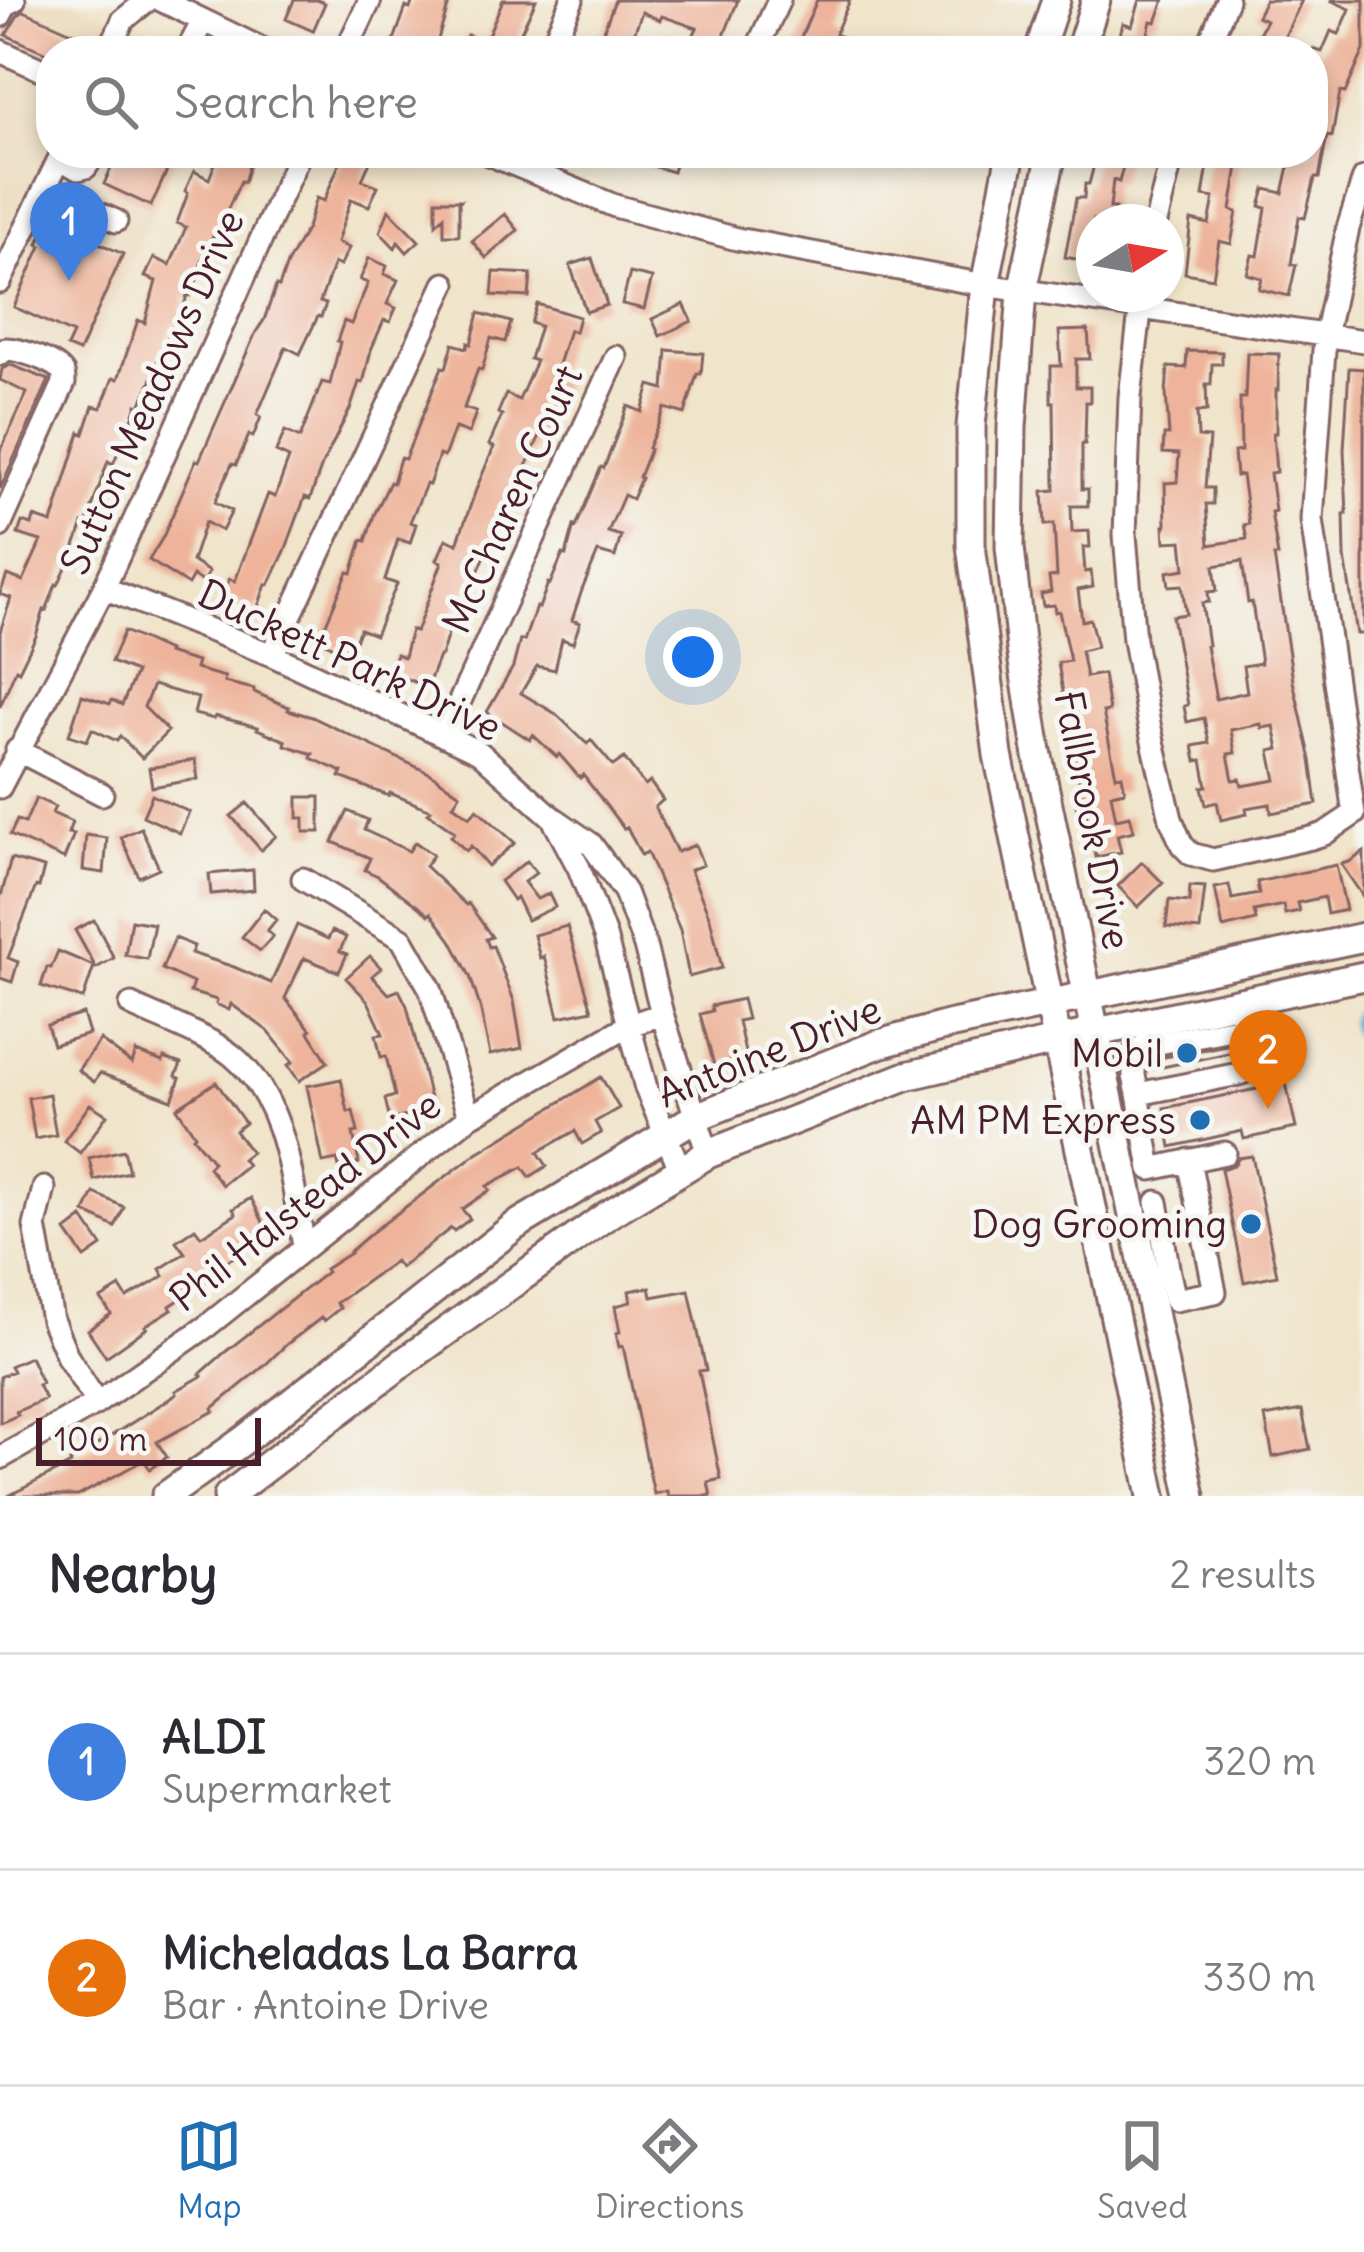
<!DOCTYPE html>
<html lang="en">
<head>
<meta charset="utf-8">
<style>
  :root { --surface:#fff; --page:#f7f7f7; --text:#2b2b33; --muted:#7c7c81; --line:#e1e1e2; --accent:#1f6fb2 }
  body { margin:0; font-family:Delius,sans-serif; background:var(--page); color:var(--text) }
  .compass { position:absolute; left:1076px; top:204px; width:108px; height:108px; border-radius:50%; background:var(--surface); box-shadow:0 6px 18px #0003; rotate:79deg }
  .scale { position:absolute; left:36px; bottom:30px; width:225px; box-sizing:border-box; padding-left:12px; border:6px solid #4a1f2b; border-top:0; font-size:33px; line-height:42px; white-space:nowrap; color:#4a1f2b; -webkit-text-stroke:9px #f6f6f2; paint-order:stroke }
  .you { position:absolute; left:693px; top:657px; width:42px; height:42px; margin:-30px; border:9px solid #fff; border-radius:50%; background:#1a73e8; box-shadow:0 0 0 18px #1a73e833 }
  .badge { display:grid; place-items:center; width:78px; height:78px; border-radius:50%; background:var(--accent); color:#fff; font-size:39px; font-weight:700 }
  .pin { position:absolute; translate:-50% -99px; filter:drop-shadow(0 3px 6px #0008) }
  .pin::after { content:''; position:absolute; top:63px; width:42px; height:36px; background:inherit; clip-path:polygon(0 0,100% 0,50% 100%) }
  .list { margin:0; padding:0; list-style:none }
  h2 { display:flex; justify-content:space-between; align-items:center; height:156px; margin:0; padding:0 48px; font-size:51px }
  h2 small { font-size:39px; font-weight:400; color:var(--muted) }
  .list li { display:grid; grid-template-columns:78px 1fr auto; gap:36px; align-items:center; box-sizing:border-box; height:216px; padding:0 48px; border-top:3px solid var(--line) }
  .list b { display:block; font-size:45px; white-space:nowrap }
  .list p { margin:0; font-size:39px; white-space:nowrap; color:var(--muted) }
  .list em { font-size:39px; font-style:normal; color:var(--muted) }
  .icon { flex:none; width:66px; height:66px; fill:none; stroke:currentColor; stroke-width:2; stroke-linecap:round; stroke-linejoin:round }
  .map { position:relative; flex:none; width:1364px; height:1496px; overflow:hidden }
  .search { position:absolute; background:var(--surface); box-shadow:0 6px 18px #0003; left:36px; right:36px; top:36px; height:132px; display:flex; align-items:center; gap:30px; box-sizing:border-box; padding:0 42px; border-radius:48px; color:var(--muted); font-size:45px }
  .sheet { height:588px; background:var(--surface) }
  nav { display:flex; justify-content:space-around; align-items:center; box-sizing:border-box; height:168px; border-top:3px solid var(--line); background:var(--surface); font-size:33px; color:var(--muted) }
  nav a { display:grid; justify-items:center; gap:6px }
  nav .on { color:var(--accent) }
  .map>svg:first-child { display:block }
  .built { fill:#ebd8ba }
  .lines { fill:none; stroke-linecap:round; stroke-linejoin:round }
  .river { stroke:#50a8cd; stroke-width:27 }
  .building { fill:#eeb39a; fill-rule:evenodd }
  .minor-casing { stroke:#846463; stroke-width:27 }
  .major-casing { stroke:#846463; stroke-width:33 }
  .minor { stroke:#fff; stroke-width:21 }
  .major { stroke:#fff; stroke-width:27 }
  .poi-dot { fill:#1f6fb2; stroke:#f6f6f2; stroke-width:4.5 }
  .labels { text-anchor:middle; stroke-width:10; stroke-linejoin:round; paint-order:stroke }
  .street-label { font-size:39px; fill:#4a1f2b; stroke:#f6f6f2 }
  .poi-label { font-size:39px; fill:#4a1f2b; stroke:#f6f6f2; text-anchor:end }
</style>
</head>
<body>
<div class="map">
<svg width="1364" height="1496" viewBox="0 0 1364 1496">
  <rect width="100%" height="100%" fill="#f6f6f2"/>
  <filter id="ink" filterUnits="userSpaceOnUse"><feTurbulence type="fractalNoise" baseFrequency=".00833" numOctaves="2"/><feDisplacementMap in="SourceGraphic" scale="24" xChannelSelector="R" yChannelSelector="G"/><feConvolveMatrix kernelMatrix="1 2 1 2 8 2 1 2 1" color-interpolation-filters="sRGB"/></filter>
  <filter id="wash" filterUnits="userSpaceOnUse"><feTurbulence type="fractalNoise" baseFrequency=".004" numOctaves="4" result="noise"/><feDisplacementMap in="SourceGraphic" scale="48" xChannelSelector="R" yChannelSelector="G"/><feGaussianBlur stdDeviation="2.7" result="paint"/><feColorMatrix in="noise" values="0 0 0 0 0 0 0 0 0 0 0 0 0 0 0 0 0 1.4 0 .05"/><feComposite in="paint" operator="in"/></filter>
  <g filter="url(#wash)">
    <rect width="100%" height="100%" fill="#f0e4ca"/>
    <!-- built -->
    <path class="built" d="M0 0H72L196 51H51V153H180L84 364 0 324Z
      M0 328 83 368 0 544Z"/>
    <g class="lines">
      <!-- river -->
      <path class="river" d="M1363 1022 1364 1027"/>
    </g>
    <g id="blocks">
      <!-- building -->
      <path class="building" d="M294 0H317L325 3 313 31 286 19Z
        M413 0H450L435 49 423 44 421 51H390L406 7 410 9Z
        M503 0H536L512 51H460L467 35 485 42Z
        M615 0H738L718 51H686L697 28 662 16 660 20 642 12 629 47 601 37Z
        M817 0H850L835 34 844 38 839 51H795Z
        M1140 0H1164L1156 22 1151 21 1144 51H1116L1123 23 1132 26Z
        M1265 0H1302L1278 51H1250L1266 20 1257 16Z
        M1330 0H1364V50L1345 93 1340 92 1332 137 1327 136 1319 178H1315L1305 218 1299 217 1291 264 1296 265 1289 296 1259 289 1262 278 1247 274 1252 255 1258 256 1266 208 1260 206 1265 189 1283 193 1292 153H1313V49L1322 52 1331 31 1339 34 1350 9Z
        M24 11 87 39 81 51H51V55L6 35 18 15Z
        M118 153H175L151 206 104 184Z
        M219 153H253L244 182 241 181 223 219 218 239 212 237 196 276 198 277 190 296 187 295 179 324 175 322 160 353 151 381 140 406 137 404 126 439 124 438 113 464 108 461 86 525 83 524 73 552 58 585 56 584 46 611 44 610 36 636 19 671 16 669 0 707V632L11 598 0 594 7 575 23 581 41 541 18 534 22 522 32 525 34 517 52 523 80 432 84 434 93 406 101 408 113 378 118 379 138 320 145 323 156 281 145 277 154 258 170 265 186 227 177 223 188 193 185 191 194 171 209 179Z
        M319 153H374L362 180 378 186 369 206 351 199 337 242 349 248 340 266 334 263 320 302 326 304 321 317 318 316 300 354 286 347 257 415 261 417 253 437 249 435 236 465 232 464 215 502 232 511 222 531 205 522 192 561 209 572 203 582 193 576 188 585 149 560 163 537 196 460 199 461 256 332 264 320 276 286 279 287 287 264 307 228 316 198 324 201 340 162Z
        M619 153H678L673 172 619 156Z
        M1097 153 1126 156 1119 182 1113 180 1110 208H1115L1113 222 1094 220 1091 262 1065 257 1076 198H1084L1085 184H1089Z
        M1210 153H1240L1231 210 1237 212 1231 244 1219 241 1213 278 1185 273 1191 220 1209 224 1214 198 1203 196Z
        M436 200H461L459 202V235H444V216L436 224Z
        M389 210 419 241 407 252 398 242 395 248 380 232Z
        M505 214 518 230 486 258 472 241Z
        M51 215 79 228 77 233 123 254 79 352 67 347 73 334 14 307 41 246 38 244Z
        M369 258 387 266 384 274 398 280 387 304 396 308 390 322 384 320 371 350 363 383 359 382 351 407 322 465 310 499 305 497 285 551 269 585 266 584 257 610 223 599 229 579 235 581 268 494 275 497 289 458 276 452 285 431 300 438 322 382 330 384 340 342 337 341 344 321 351 324 368 283 360 280Z
        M592 258 607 305 586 312 570 265Z
        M494 272 531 274 529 297 492 295Z
        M630 273 652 278 644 309 622 304Z
        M537 304 579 317 575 332 569 330 553 380 563 385 528 462 515 489 512 488 492 547 489 546 479 570 476 569 462 603 458 602 441 656H439L427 687 389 672 396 654 404 657 411 630 416 632 442 562 437 560 446 539 457 544 477 487 494 447 489 445 502 415 498 413 506 394 519 400 536 361 530 359 540 326 531 323Z
        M684 304 692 321 660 336 652 319Z
        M479 313 511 322 505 342 491 338 482 370 478 369 464 408 476 412 469 433 455 428 444 457 439 455 429 485 426 484 410 522 416 524 410 543 398 539 385 580 397 584 375 635 360 629 349 654 319 640 348 572 352 573 362 540 366 541 374 515 390 482 393 483 400 458 405 459 442 367 446 368 453 344 467 348 468 343 471 344Z
        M1088 330 1090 359H1076V387H1090V402H1086L1085 444H1082V489H1088V506H1071L1072 532 1089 531 1090 547H1083L1085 572 1091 571 1093 587 1078 590 1082 621 1090 619 1097 647 1081 651 1086 677 1103 674 1109 711 1103 712 1116 776 1122 775 1125 791 1111 794 1116 819 1130 816 1134 831 1117 835 1121 852 1096 857 1086 812 1078 814 1075 798 1082 797 1074 751 1083 750 1071 696 1064 697 1058 663 1070 661 1059 611 1055 612 1054 605 1043 606 1041 594 1051 592 1049 577 1057 576 1054 524 1045 525 1043 491 1055 490 1054 402H1051V366H1061L1059 331Z
        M667 350 703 353 701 374H697L685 414 665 408 648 448 650 449 639 477 641 478 632 499 624 495 608 532 621 536 615 557 598 552 582 590 572 620 580 623 573 643 562 639 555 670 537 666 521 693 556 714 587 744 591 740 613 766 624 758 645 786 650 782 663 800 655 807 677 852 695 845 703 865 690 870 710 918 722 968 689 977 680 930 647 852 641 855 627 827 624 829 583 775 580 778 559 754 557 757 533 735 530 740 487 712 513 667 520 640 524 641 536 607 539 608 548 583 550 584 563 554 566 555 574 526 576 527 601 467 604 468 628 406 642 412 650 385 664 389Z
        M1187 351 1222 352V364H1212L1211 384H1206L1207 411 1197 412 1198 437 1209 438 1205 488H1213V504H1206L1209 545 1247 539 1244 525 1249 524 1242 475 1236 476 1234 452 1241 451 1240 398H1245L1247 353 1279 354 1278 390H1276V433H1273L1276 472 1270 473 1275 511 1271 512 1278 556H1274L1293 681 1311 760 1317 804 1271 813 1270 804 1246 808 1247 814 1221 820 1217 802 1206 805 1202 787 1207 786 1202 760 1196 761 1193 746 1209 743 1204 718 1187 722 1184 706 1188 705 1172 616 1186 614 1182 585 1169 586 1167 572 1185 569 1182 541 1165 542 1164 526H1166L1165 483 1177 482 1179 454 1163 453 1164 435H1169L1166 393 1168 367 1186 368ZM1242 561 1248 603 1252 602 1261 663 1243 666 1247 692 1216 699 1206 646 1208 645 1202 603 1209 602 1208 592 1217 591 1214 566ZM1261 724 1262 728 1274 726 1279 749 1270 751 1276 780 1242 786 1240 779 1233 780 1228 754 1235 753 1231 730Z
        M11 365 49 380 0 489V452L27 393 0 380 2 369Z
        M1349 368 1364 369V634H1357L1345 557 1344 514H1347L1344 450Z
        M124 631 168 651 167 653 197 662 195 669 225 677 224 682 254 689V692L289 707 288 710 312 717 431 774 460 794 453 805 470 817 477 809 515 843 488 866 471 846 466 851 451 836 455 832 428 813 431 810 390 793 389 796 340 777 342 772 311 758 313 754 285 745 286 741 257 729 258 727 215 716 214 719 194 714 198 698 153 685 144 707 168 731 142 758 120 736 117 741 92 729 87 741 69 735 82 695 110 704 112 700 122 705 136 672 111 662Z
        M195 760 198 779 152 787 149 768Z
        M152 795 189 812 180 833 143 816Z
        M298 797H320V832H304V818H298Z
        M36 798 55 807 52 813 72 822 68 833 74 834 64 859 10 835 17 820 25 823Z
        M247 803 276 836 261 850 231 816Z
        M348 811 368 820 364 830 409 851 415 842 433 855 425 866 466 905 468 903 492 937 486 939 489 947 493 946 514 1001 522 1048 490 1055 480 1007 470 976 451 940 431 913 429 915 378 876 365 870 370 858 333 842Z
        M141 828 159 868 139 877 121 837Z
        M86 835 107 838 104 873 83 870Z
        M1364 852V898L1341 864 1349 862Z
        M11 859 44 868 39 887 36 886 8 958 18 962 12 982 0 978V892L2 893Z
        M527 861 536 873 524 882 537 899 549 894 555 907 527 920 516 897 513 900 500 881Z
        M1142 862 1163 883 1138 907 1118 886Z
        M1336 865 1346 910 1327 914 1324 897 1297 903 1299 911 1285 914 1283 905 1254 911 1256 920 1223 928 1215 888 1229 885 1232 899 1259 894 1257 882Z
        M253 870 254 890 211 894 209 874Z
        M1190 886 1205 887 1200 930 1166 927 1169 900 1189 902Z
        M264 909 276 920 267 931 273 936 260 951 242 937Z
        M94 920 114 958 96 968 75 930Z
        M131 920 154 924 147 959 125 955Z
        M297 925 328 939 332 931 346 937 340 951 347 954 339 972 304 958 285 998 311 1030 309 1032 328 1062 299 1081 288 1065 293 1062 268 1031 231 1004 229 1010 216 1004 217 1000 190 992 193 983 162 969 175 938 194 946 191 953 234 967 271 983Z
        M567 926 592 1010 559 1017 544 956 540 958 534 935Z
        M58 951 94 966 83 999 41 986 47 967 51 968Z
        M370 956 381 968 372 976 389 994 399 990 407 1006 431 1103 423 1105 424 1112 390 1120 385 1099 395 1096 386 1056 381 1057 376 1035 383 1034 368 1001 346 978Z
        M742 999 747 1019 738 1021 746 1057 714 1065 700 1014 712 1011 711 1006Z
        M83 1014 89 1034 53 1045 47 1025Z
        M100 1040 132 1064 136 1052 163 1062 164 1058 181 1064 176 1076 180 1078 172 1100 100 1073 94 1082 78 1070Z
        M1231 1044 1233 1052 1149 1070V1060Z
        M601 1077 619 1108 595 1122 601 1133 582 1144 575 1131 538 1152 547 1166 530 1177 523 1167 487 1186 490 1190 462 1209 470 1219 454 1231 451 1228 400 1268 395 1261 336 1303 340 1308 324 1321 321 1318 287 1344 263 1367 213 1408 214 1411 157 1442 167 1457 150 1469 144 1460 78 1496H8L71 1464 70 1462 177 1394 176 1391 202 1376 200 1374 224 1353 327 1272 325 1269 350 1253 349 1252 375 1230 477 1153Z
        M341 1079 348 1112 353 1111 358 1132 353 1133 359 1163 339 1167 337 1160 323 1163 307 1086Z
        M216 1082 245 1123 235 1131 251 1152 242 1159 247 1165 222 1185 208 1167 213 1162 193 1137 195 1135 177 1108Z
        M1286 1083 1296 1128 1244 1139 1242 1131 1171 1147 1164 1108Z
        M49 1094 56 1135 35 1139 28 1098Z
        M90 1104 107 1115 80 1153 64 1141Z
        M124 1150 129 1172 94 1180 89 1158Z
        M1252 1156 1277 1275 1244 1282 1221 1169 1234 1165 1239 1158Z
        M94 1193 124 1207 115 1227 85 1212Z
        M251 1198 267 1230 242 1246 245 1250 222 1264 224 1267 197 1288 170 1306 172 1309 145 1326 147 1328 106 1357 88 1330 111 1314 101 1299 120 1287 127 1298 164 1276 160 1269 185 1253 176 1241 195 1228 201 1236 236 1214 233 1209Z
        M83 1218 102 1246 85 1258 66 1231Z
        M650 1287 652 1297 689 1290 706 1370 699 1371 721 1479 708 1482 711 1496H668L667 1491 654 1494 623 1346 619 1347 616 1333 620 1332 615 1306 631 1302 629 1291Z
        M30 1357 42 1383 38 1385 45 1399 16 1412 18 1415 0 1423V1377L13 1371 10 1366Z
        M1302 1410 1310 1449 1273 1457 1265 1417Z"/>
    </g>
  </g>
  <g filter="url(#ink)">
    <use href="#blocks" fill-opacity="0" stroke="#846463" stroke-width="3"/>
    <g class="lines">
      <!-- minor casing -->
      <g class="minor-casing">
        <path id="minor" d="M161 0 266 51
          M0 16 7 3 14 0
          M554 41 579 51
          M0 51 51 74
          M109 51 123 20 148 0
          M187 51 203 21
          M346 51 370 0
          M549 51 572 0
          M756 51 779 0
          M1206 51 1227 0
          M486 153 615 206 737 239 985 285 1364 341
          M60 158 78 169 86 167 95 153
          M45 190 116 221
          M1156 222 1173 153
          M0 282 62 153
          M1142 294 1130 397 1125 535 1134 640 1149 724 1171 819 1182 845 1191 854 1213 860 1311 838 1324 834 1354 814 1312 520 1325 336 1348 228 1364 178
          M0 354 6 349C18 349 56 361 63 373 64 376 64 379 64 383L0 526
          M104 588 272 655 479 752 552 817 591 844 625 892 645 946 662 1014 708 1154
          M272 655 445 284
          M444 736 616 357
          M17 750 102 794
          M0 787 104 588 300 153
          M555 823 579 868 605 936 646 1088 680 1169
          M303 879 402 939 430 988 469 1117
          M131 1005C158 1018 212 1038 233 1056 287 1102 291 1180 304 1246
          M1252 1069 1289 1062
          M1138 1094 1134 1076V1053L1143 1046 1242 1027
          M1225 1153 1151 1169 1138 1094 1239 1074 1252 1069 1238 1003
          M44 1188 35 1226 52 1320 68 1358 97 1403
          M1157 1202 1169 1273
          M1146 1279 1169 1273 1175 1300 1215 1292 1189 1160
          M0 1458 97 1403 207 1326 469 1117 627 1026 662 1014"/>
      </g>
      <!-- major casing -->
      <g class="major-casing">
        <path id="major" d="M1039 51 1056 0
          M1080 51 1096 0
          M1011 153 985 285 971 426V545L998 755 1152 1496
          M1052 153 1022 291 1012 427 1010 547 1021 649 1037 751 1191 1496
          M166 1496 244 1440 515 1226 696 1117 879 1044 948 1025 1364 937
          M228 1496 401 1364 609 1214 708 1154 906 1076 1059 1040 1364 976"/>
      </g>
      <!-- minor -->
      <use href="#minor" class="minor"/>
      <!-- major -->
      <use href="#major" class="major"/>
    </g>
  </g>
  <!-- markers -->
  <g class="poi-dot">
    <circle cx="1187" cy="1053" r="12"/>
    <circle cx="1200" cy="1120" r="12"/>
    <circle cx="1251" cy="1224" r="12"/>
  </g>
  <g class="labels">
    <!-- street labels -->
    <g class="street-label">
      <text transform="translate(152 392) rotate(-66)" y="14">Sutton Meadows Drive</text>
      <text transform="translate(512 499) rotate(-66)" y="14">McCharen Court</text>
      <text transform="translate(350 660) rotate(25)" y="14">Duckett Park Drive</text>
      <text transform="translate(1093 820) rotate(79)" y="14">Fallbrook Drive</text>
      <text transform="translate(769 1051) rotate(-22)" y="14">Antoine Drive</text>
      <text transform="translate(305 1201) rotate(-38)" y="14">Phil Halstead Drive</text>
    </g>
    <!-- poi labels -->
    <g class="poi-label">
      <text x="1163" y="1067">Mobil</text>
      <text x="1176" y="1134">AM PM Express</text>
      <text x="1227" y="1238">Dog Grooming</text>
    </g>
  </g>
</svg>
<svg class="compass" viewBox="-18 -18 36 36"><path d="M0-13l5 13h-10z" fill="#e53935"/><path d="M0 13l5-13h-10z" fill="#7c7c81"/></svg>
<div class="scale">100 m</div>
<div class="you"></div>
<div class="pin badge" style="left:69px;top:281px;background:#3f7fe0">1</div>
<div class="pin badge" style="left:1268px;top:1109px;background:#e8710a">2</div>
<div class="search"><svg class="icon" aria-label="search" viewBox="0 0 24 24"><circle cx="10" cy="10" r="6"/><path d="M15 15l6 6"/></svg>Search here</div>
</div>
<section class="sheet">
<h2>Nearby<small>2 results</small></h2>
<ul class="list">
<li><span class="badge" style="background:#3f7fe0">1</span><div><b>ALDI</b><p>Supermarket</p></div><em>320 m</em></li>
<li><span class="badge" style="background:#e8710a">2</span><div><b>Micheladas La Barra</b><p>Bar · Antoine Drive</p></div><em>330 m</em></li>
</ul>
</section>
<nav>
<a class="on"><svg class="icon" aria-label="map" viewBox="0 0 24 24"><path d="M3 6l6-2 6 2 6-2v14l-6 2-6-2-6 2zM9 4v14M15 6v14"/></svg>Map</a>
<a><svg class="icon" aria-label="directions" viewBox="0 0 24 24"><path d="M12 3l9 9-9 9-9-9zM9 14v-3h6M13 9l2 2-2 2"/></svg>Directions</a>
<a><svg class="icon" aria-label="saved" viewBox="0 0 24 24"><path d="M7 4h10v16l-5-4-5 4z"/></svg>Saved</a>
</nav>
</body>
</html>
